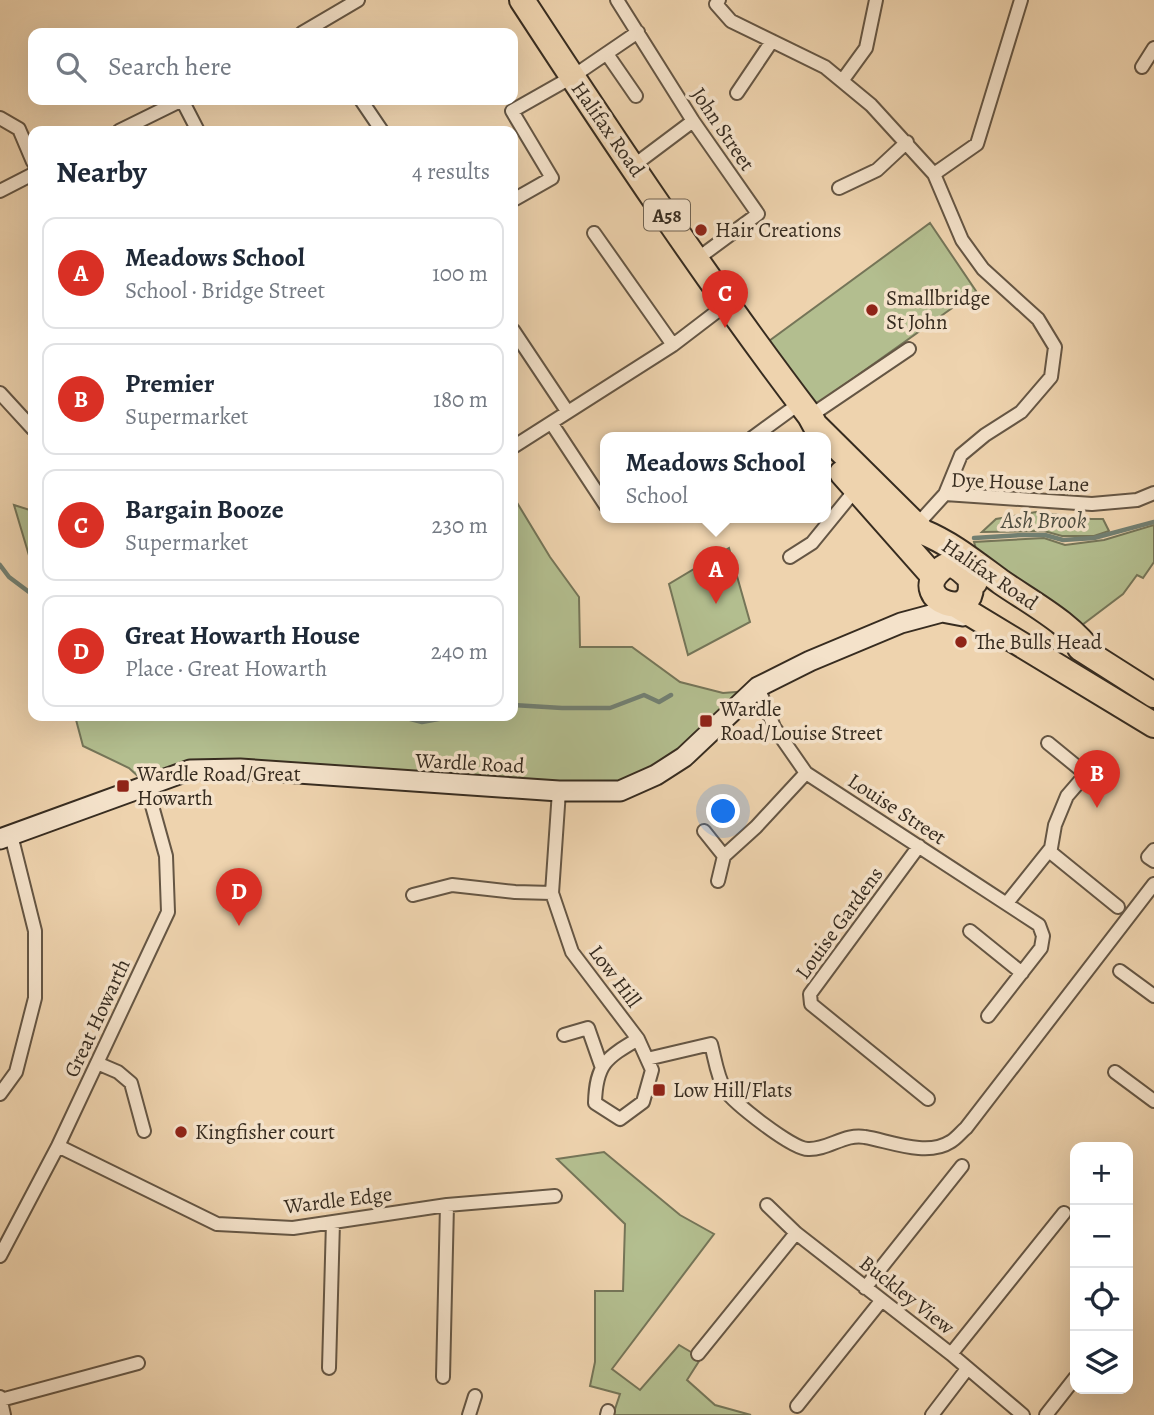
<!DOCTYPE html>
<html lang="en">
<head>
<meta charset="utf-8">
<style>
  :root { --surface:#fff; --page:#f6f6f7; --text:#1f2937; --muted:#747a83; --line:#e0e1e3; --accent:#d93025 }
  body { margin:0; font-family:Alegreya,serif; background:var(--page); color:var(--text) }
  .controls { position:absolute; right:21px; bottom:21px; display:grid; overflow:hidden; border-radius:14px; box-shadow:0 7px 28px #0002 }
  .controls button { width:63px; height:63px; display:grid; place-items:center; padding:0; border:0; border-bottom:2px solid var(--line); background:var(--surface); color:var(--text); font:35px sans-serif }
  .you { position:absolute; left:724px; top:812px; width:24px; height:24px; margin:-18px; border:5px solid #fff; border-radius:50%; background:#1a73e8; box-shadow:0 0 0 10px #1a73e833 }
  .badge { display:grid; place-items:center; width:46px; height:46px; border-radius:50%; background:var(--accent); color:#fff; font-size:23px; font-weight:700 }
  .pin { position:absolute; translate:-50% -58px; filter:drop-shadow(0 2px 4px #0008) }
  .pin::after { content:''; position:absolute; top:37px; width:24px; height:21px; background:inherit; clip-path:polygon(0 0,100% 0,50% 100%) }
  .popup { position:absolute; left:600px; top:432px; width:231px; height:91px; box-sizing:border-box; display:grid; place-content:center; border-radius:14px; background:var(--surface); filter:drop-shadow(0 2px 5px #0005); font-size:23px; white-space:nowrap; color:var(--muted) }
  .popup b { font-size:26px; color:var(--text) }
  .popup::after { content:''; position:absolute; left:50%; top:100%; margin-left:-14px; border:14px solid transparent; border-top-color:var(--surface) }
  .list { margin:0; padding:0; list-style:none }
  h2 { display:flex; justify-content:space-between; align-items:center; height:91px; margin:0; padding:0 28px; font-size:30px }
  h2 small { font-size:23px; font-weight:400; color:var(--muted) }
  .list li { display:grid; grid-template-columns:46px 1fr auto; gap:21px; align-items:center; box-sizing:border-box; height:112px; margin:0 14px 14px; padding:0 14px; border:2px solid var(--line); border-radius:14px }
  .list b { display:block; font-size:26px; white-space:nowrap }
  .list p { margin:0; font-size:23px; white-space:nowrap; color:var(--muted) }
  .list em { font-size:23px; font-style:normal; color:var(--muted) }
  .icon { flex:none; width:38px; height:38px; fill:none; stroke:currentColor; stroke-width:2; stroke-linecap:round; stroke-linejoin:round }
  .map { position:relative; flex:none; width:1154px; height:1415px; overflow:hidden }
  .search { position:absolute; background:var(--surface); box-shadow:0 7px 28px #0002; left:28px; top:28px; width:490px; height:77px; display:flex; align-items:center; gap:18px; box-sizing:border-box; padding:0 24px; border-radius:14px; color:var(--muted); font-size:26px }
  .panel { position:absolute; background:var(--surface); box-shadow:0 7px 28px #0002; left:28px; top:126px; width:490px; height:595px; border-radius:14px }
  .map>svg:first-child { display:block }
  .green { fill:#b3be8f; stroke:#757558; stroke-width:2 }
  .lines { fill:none; stroke-linecap:round; stroke-linejoin:round }
  .stream { stroke:#728073; stroke-width:4.5 }
  .street-casing { stroke:#655644; stroke-width:16 }
  .secondary-casing { stroke:#372c20; stroke-width:23 }
  .highway-casing { stroke:#372c20; stroke-width:28 }
  .street { stroke:#f4e2ca; stroke-width:12 }
  .secondary { stroke:#f4e2ca; stroke-width:19 }
  .highway { stroke:#eed3ae; stroke-width:24 }
  .poi-dot { fill:#8f2418; stroke:#f4e2ca; stroke-width:2.5 }
  .labels { text-anchor:middle; stroke-width:7; stroke-linejoin:round; paint-order:stroke }
  .shield { fill:#f4e2ca; stroke:#706353; stroke-width:2 }
  .shield-label { font-size:19px; font-weight:bold; fill:#372c20 }
  .street-label { font-size:21px; fill:#372c20; stroke:#f4e2ca }
  .poi-label { font-size:21px; fill:#372c20; stroke:#f4e2ca; text-anchor:start }
  .water-label { font-size:23px; font-style:italic; fill:#504f42; stroke:#f4e2ca }
</style>
</head>
<body>
<div class="map">
<svg width="1154" height="1415" viewBox="0 0 1154 1415">
  <rect width="100%" height="100%" fill="#eed3ae"/>
  <filter id="stains"><feTurbulence type="fractalNoise" baseFrequency=".00286" numOctaves="4"/><feColorMatrix values="0 0 0 0 .2 0 0 0 0 .09 0 0 0 0 .02 0 0 0 .5 -.17"/></filter>
  <radialGradient id="worn" r=".72"><stop offset=".6" stop-color="#630" stop-opacity="0"/><stop offset="1" stop-color="#630" stop-opacity=".3"/></radialGradient>
  <!-- green -->
  <path class="green" d="M930 223 976 291 813 407 769 341Z
    M513 496 550 557 579 597 580 647H632L680 682 723 693 749 691 681 754 619 786 241 763 142 780 129 768 83 746 75 716H513Z
    M14 505 33 511V569Z
    M1036 512 1091 519H1103L1109 531 1094 536H1062L1044 531 982 532 996 519Z
    M1154 525V562L1143 578 1137 575 1123 594 1082 625 979 559 974 542 1044 538 1065 545 1104 540Z
    M729 548 750 622 688 655 669 584Z
    M604 1152 680 1215 714 1234 612 1369 640 1390 679 1345 701 1358 687 1380 715 1405 751 1415H613L620 1394 590 1386 595 1362V1291H623L625 1224 557 1159Z"/>
  <g class="lines">
    <!-- stream -->
    <path class="stream" d="M974 538 1021 535H1045L1063 540 1094 538 1154 522
      M0 565 9 577 33 595
      M513 705 562 708H610L644 695 659 702 671 695
      M399 716 422 722 455 716"/>
    <!-- street casing -->
    <g class="street-casing">
      <path id="street" d="M617 0 693 121 758 214 697 259
        M719 0 716 4 731 21 825 67 871 105 934 174 962 240 983 269 1038 319 1055 347 1051 377 1021 412 985 435 961 455 945 494
        M302 33 358 0
        M607 54 636 96
        M1142 67 1154 48
        M842 81 866 48 876 0
        M737 93 772 41
        M182 100 198 131
        M361 100 382 131
        M0 118 19 129 33 162
        M119 131 182 100
        M633 166 693 121
        M934 174 977 144 1021 0
        M839 188 877 170 907 142
        M0 191 33 174
        M515 199 552 178 512 111 572 77 638 32
        M594 233 673 345
        M513 330 567 411
        M0 393 33 429
        M810 416 909 349
        M552 424 606 506
        M752 438 800 403
        M513 447 673 345 728 303
        M915 527 945 494 1092 504 1137 500 1154 493
        M790 557 812 543 856 489
        M758 687 774 727 806 773 1039 925 1043 936 1041 948 988 1016
        M559 791 552 893 572 952 638 1039 652 1070 643 1102 620 1119 595 1103C596 1064 606 1058 638 1039
        M704 831 724 856 718 881
        M919 846 810 994 811 1004 928 1099
        M1154 850 1148 857 1154 861
        M1049 851 1118 907
        M724 856 756 827 806 773
        M413 895 452 885 515 892 552 893
        M1007 903 1051 848 1055 825 1067 796 1086 774 1048 743
        M970 931 1022 973
        M1120 971 1154 996
        M564 1035 588 1028 602 1068
        M647 1059 711 1044C715 1059 717 1076 725 1090 734 1103 792 1149 808 1149 828 1150 845 1133 865 1137 889 1141 927 1157 950 1142 956 1139 961 1132 966 1128L1154 884
        M97 1063 118 1072 131 1083 144 1131
        M1115 1072 1154 1101
        M0 1094 16 1072 35 998V931L11 835
        M58 1146 217 1224 293 1228 447 1205 555 1196
        M767 1205 796 1233 951 1354 1023 1415
        M0 1256 58 1146 168 912 166 856 146 784
        M865 1288 962 1166
        M698 1354 796 1233
        M951 1354 1064 1213
        M329 1368 333 1222
        M443 1377 447 1205
        M0 1397 4 1415
        M1 1400 138 1363
        M797 1406 881 1301
        M469 1415 475 1396
        M607 1415 608 1411
        M932 1415 967 1369
        M1046 1415 1075 1378"/>
    </g>
    <!-- secondary casing -->
    <g class="secondary-casing">
      <path id="secondary" d="M0 839 190 770 240 769 559 791H620L656 775 684 757 758 687 810 661 901 623 942 612 963 616"/>
    </g>
    <!-- highway casing -->
    <g class="highway-casing">
      <path id="highway" d="M522 0C614 141 708 282 810 416L822 438
        M817 427 923 532C952 544 975 563 1001 582 1033 604 1072 624 1094 657
        M842 473 934 577
        M970 579C979 625 909 600 939 571 954 556 964 575 975 582
        M956 605 1154 725
        M1080 648 1154 695"/>
    </g>
    <!-- street -->
    <use href="#street" class="street"/>
    <!-- secondary -->
    <use href="#secondary" class="secondary"/>
    <!-- highway -->
    <use href="#highway" class="highway"/>
  </g>
  <!-- markers -->
  <g class="poi-dot">
    <circle cx="701" cy="230" r="7"/>
    <circle cx="872" cy="310" r="7"/>
    <circle cx="961" cy="642" r="7"/>
    <rect x="699" y="714" width="14" height="14" rx="3.5"/>
    <rect x="116" y="779" width="14" height="14" rx="3.5"/>
    <rect x="652" y="1083" width="14" height="14" rx="3.5"/>
    <circle cx="181" cy="1132" r="7"/>
  </g>
  <g class="labels">
    <!-- shield labels -->
    <rect class="shield" x="644" y="199.5" width="46" height="31" rx="5"/>
    <g class="shield-label">
      <text x="667" y="222">A58</text>
    </g>
    <!-- street labels -->
    <g class="street-label">
      <text transform="translate(608 129) rotate(55)" y="7">Halifax Road</text>
      <text transform="translate(723 129) rotate(56)" y="7">John Street</text>
      <text transform="translate(1020 482) rotate(2)" y="7">Dye House Lane</text>
      <text transform="translate(990 574) rotate(34)" y="7">Halifax Road</text>
      <text transform="translate(470 763) rotate(3)" y="7">Wardle Road</text>
      <text transform="translate(897 809) rotate(33)" y="7">Louise Street</text>
      <text transform="translate(839 923) rotate(-54)" y="7">Louise Gardens</text>
      <text transform="translate(615 976) rotate(53)" y="7">Low Hill</text>
      <text transform="translate(97 1018) rotate(-65)" y="7">Great Howarth</text>
      <text transform="translate(338 1200) rotate(-7)" y="7">Wardle Edge</text>
      <text transform="translate(907 1295) rotate(38)" y="7">Buckley View</text>
    </g>
    <!-- poi labels -->
    <g class="poi-label">
      <text x="715" y="237">Hair Creations</text>
      <text x="886" y="305">Smallbridge<tspan x="886" dy="24">St John</tspan></text>
      <text x="975" y="649">The Bulls Head</text>
      <text x="720" y="716">Wardle<tspan x="720" dy="24">Road/Louise Street</tspan></text>
      <text x="137" y="781">Wardle Road/Great<tspan x="137" dy="24">Howarth</tspan></text>
      <text x="673" y="1097">Low Hill/Flats</text>
      <text x="195" y="1139">Kingfisher court</text>
    </g>
    <!-- water labels -->
    <g class="water-label">
      <text x="1044" y="528">Ash Brook</text>
    </g>
  </g>
  <rect width="100%" height="100%" filter="url(#stains)"/>
  <rect width="100%" height="100%" fill="url(#worn)"/>
</svg>
<div class="controls">
<button>+</button>
<button>−</button>
<button><svg class="icon" aria-label="locate" viewBox="0 0 24 24"><circle cx="12" cy="12" r="6"/><path d="M12 2v4M12 18v4M2 12h4M18 12h4"/></svg></button>
<button><svg class="icon" aria-label="layers" viewBox="0 0 24 24"><path d="M12 4l9 5-9 5-9-5zM3 14l9 5 9-5"/></svg></button>
</div>
<div class="you"></div>
<div class="pin badge" style="left:716px;top:604px">A</div>
<div class="popup"><b>Meadows School</b>School</div>
<div class="pin badge" style="left:1097px;top:808px">B</div>
<div class="pin badge" style="left:725px;top:328px">C</div>
<div class="pin badge" style="left:239px;top:926px">D</div>
<div class="search"><svg class="icon" aria-label="search" viewBox="0 0 24 24"><circle cx="10" cy="10" r="6"/><path d="M15 15l6 6"/></svg>Search here</div>
<section class="panel">
<h2>Nearby<small>4 results</small></h2>
<ul class="list">
<li><span class="badge">A</span><div><b>Meadows School</b><p>School · Bridge Street</p></div><em>100 m</em></li>
<li><span class="badge">B</span><div><b>Premier</b><p>Supermarket</p></div><em>180 m</em></li>
<li><span class="badge">C</span><div><b>Bargain Booze</b><p>Supermarket</p></div><em>230 m</em></li>
<li><span class="badge">D</span><div><b>Great Howarth House</b><p>Place · Great Howarth</p></div><em>240 m</em></li>
</ul>
</section>
</div>
</body>
</html>
